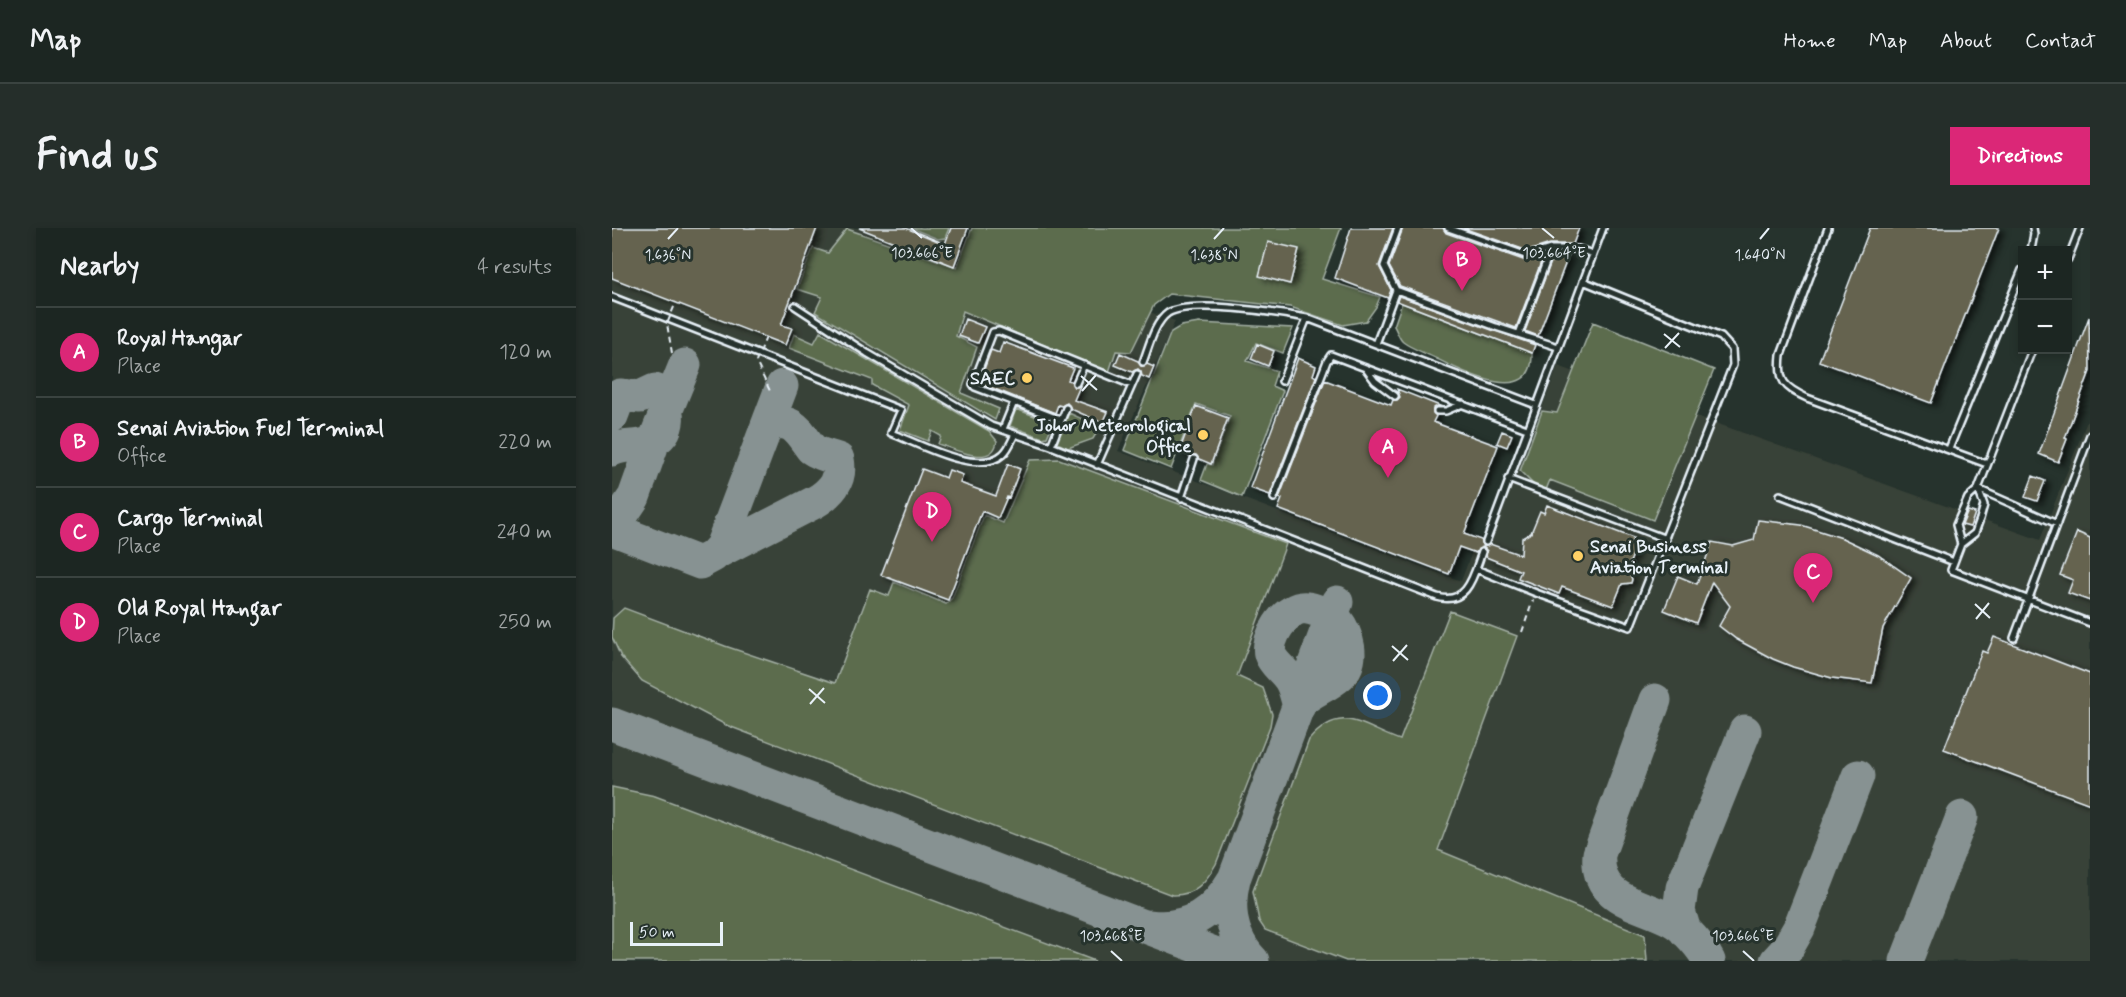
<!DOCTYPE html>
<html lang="en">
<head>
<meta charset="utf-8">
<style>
  :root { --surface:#1c2622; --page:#252e2a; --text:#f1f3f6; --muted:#a0a5a5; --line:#3a4340; --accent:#db2777 }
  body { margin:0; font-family:Mynerve,sans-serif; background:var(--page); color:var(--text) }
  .controls { position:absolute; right:18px; top:18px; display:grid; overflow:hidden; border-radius:0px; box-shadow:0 3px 9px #0003 }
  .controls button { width:54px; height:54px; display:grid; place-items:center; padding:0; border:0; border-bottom:2px solid var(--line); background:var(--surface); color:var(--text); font:30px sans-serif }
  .scale { position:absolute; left:18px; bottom:15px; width:93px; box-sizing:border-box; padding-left:6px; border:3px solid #e8f1f8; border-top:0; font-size:16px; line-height:21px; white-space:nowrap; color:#e8f1f8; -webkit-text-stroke:4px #26332d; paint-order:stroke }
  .you { position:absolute; left:766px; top:468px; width:21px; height:21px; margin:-15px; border:4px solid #fff; border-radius:50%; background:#1a73e8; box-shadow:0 0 0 9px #1a73e833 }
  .badge { display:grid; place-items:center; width:39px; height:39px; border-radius:50%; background:var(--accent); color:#fff; font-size:20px; font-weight:700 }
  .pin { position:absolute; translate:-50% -50px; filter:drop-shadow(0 2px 3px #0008) }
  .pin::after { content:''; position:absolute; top:32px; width:21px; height:18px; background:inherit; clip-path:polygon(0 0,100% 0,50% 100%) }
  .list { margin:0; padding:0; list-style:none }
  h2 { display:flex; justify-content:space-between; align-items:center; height:78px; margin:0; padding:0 24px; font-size:26px }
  h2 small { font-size:20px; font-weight:400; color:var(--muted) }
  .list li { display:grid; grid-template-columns:39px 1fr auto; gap:18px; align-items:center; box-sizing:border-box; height:90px; padding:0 24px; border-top:2px solid var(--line) }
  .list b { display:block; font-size:22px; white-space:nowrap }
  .list p { margin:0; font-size:20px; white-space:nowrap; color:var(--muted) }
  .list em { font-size:20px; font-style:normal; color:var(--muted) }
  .map { position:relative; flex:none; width:1478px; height:733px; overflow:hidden; border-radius:0px }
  header { display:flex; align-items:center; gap:36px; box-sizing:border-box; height:84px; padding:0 30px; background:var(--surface); border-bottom:2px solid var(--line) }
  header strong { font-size:28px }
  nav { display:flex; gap:33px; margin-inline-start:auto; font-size:21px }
  .intro { display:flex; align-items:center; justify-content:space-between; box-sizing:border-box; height:144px; padding:0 36px }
  h1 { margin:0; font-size:42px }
  .button { padding:15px 27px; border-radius:0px; background:var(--accent); color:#fff; font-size:21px; font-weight:700 }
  main { display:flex; gap:36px; padding:0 36px }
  aside { flex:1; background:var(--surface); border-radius:0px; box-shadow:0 3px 9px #0003 }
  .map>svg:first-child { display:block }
  .built { fill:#394238 }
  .green { fill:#5c6c4e; stroke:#a2aea3; stroke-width:1.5 }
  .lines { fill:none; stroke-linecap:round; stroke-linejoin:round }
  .taxiway { stroke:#879292; stroke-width:33 }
  .building { fill:#656450; stroke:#e8f1f8; stroke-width:1.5; filter:url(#shadow) }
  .service-casing { stroke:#e8f1f8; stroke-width:10 }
  .path { stroke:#e8f1f8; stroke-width:2; stroke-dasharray:6 4.5; stroke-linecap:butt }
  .service { stroke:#26332d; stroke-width:5 }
  .path-bridge { stroke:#e8f1f8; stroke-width:2; stroke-dasharray:6 4.5; stroke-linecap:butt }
  .ticks { fill:none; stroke:#e8f1f8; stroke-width:2 }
  .poi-dot { fill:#ffd166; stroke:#26332d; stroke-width:2 }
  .labels { text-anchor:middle; stroke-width:6; stroke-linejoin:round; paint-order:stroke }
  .poi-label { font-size:18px; font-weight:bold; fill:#e8f1f8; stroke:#26332d; text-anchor:end }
  .ticks-label { font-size:15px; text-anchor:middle; fill:#e8f1f8; stroke:#26332d; stroke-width:6; stroke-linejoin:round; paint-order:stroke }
</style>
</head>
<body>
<header>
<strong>Map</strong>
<nav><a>Home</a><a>Map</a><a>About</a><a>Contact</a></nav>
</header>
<div class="intro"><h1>Find us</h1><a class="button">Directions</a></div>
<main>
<aside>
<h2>Nearby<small>4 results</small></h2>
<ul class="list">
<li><span class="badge">A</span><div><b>Royal Hangar</b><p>Place</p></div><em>120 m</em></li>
<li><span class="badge">B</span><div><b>Senai Aviation Fuel Terminal</b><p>Office</p></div><em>220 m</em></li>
<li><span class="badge">C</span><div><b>Cargo Terminal</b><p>Place</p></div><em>240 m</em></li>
<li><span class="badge">D</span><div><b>Old Royal Hangar</b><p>Place</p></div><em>250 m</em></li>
</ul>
</aside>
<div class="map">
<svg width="1478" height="733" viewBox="0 0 1478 733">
  <defs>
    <filter id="shadow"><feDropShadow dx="5" dy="3" stdDeviation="3" flood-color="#0009"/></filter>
  </defs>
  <rect width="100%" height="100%" fill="#26332d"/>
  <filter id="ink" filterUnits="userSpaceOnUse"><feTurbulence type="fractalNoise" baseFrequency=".0167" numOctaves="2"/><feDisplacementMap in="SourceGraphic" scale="12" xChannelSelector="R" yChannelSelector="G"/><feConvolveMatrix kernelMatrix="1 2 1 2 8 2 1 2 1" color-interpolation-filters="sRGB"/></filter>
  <g filter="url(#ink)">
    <!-- built -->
    <path class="built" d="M0 0H341L336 13 563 93 506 223 849 353 865 311 878 316 946 138 1428 312 1478 186V733H0Z"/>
    <!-- green -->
    <path class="green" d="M299 0H337L333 10 326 11Z
      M360 0H729L710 51 768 69 764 79 754 93 731 97 678 79 557 66 542 77 519 124 504 123 497 144 351 83 344 108 365 119 349 165 387 181 383 192 203 84 210 69 185 61 201 20 216 25 235 1 345 39Z
      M790 75 920 125C922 181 849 143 825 131 814 125 800 121 791 114 787 111 785 103 782 98Z
      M981 94 1102 142 1041 292 938 252 934 262 922 257 908 243 930 183 945 185Z
      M587 95 681 100 671 125 644 115 635 133 665 143 660 158 671 163 630 269 589 252 595 236 600 237 618 188 584 176 559 241 512 222 559 104 569 98Z
      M208 104 377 203 385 213C381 241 342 221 326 216L329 208 320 203 316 213 288 202 297 177 260 157V152L177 120 182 106 202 115Z
      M404 181 441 195 435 209 431 210 398 198Z
      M457 185 488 199 481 211 456 220 445 215Z
      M447 231 674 316 625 448 651 460 660 486 658 498 604 636C594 654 582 668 560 667L114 497 30 453 9 429 0 409 1 390 12 380 113 418 223 455 258 361 277 368 282 354 334 376 340 370 372 287 391 295 418 232Z
      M838 383 905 408 826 622 1033 707 1035 733H734L653 702 647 693 641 663 697 512C730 474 750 499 788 512Z
      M0 559 43 568 483 733H0Z"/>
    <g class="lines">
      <!-- taxiway -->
      <path class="taxiway" d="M0 188 8 167 28 169 43 162C59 178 62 206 37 215 25 220 12 216 0 222
        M0 291 12 284 22 269 42 213 73 137
        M0 301 88 335 101 328 109 319 170 158
        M106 324 203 274C220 264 230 252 226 231 219 229 204 225 199 220 186 203 182 190 156 196
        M1043 472 987 626C983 673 1027 675 1059 692 1072 698 1091 721 1097 733
        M687 478C684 469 683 460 678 452 673 443 661 436 658 426 654 410 673 382 689 380 699 378 715 387 724 391 736 407 744 431 728 447 716 458 700 463 688 474
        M0 496 623 733
        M538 698C578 703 603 683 622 651
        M1073 703 1067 683 1070 660 1133 503
        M641 733C619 710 615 680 622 651L725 374
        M1164 733 1175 721 1187 700 1246 548
        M1294 733 1350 589"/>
    </g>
    <!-- building -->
    <path class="building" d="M0 0H205L169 97 180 100 173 117 0 50Z
      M247 0H294L333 16 339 0H356L342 38Z
      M739 0H781L767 38 779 62 776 70 723 50Z
      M791 0H831L834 5 914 33 931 29 904 100 788 58 777 38Z
      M851 0H967L961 16H938L916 23Z
      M1258 0H1387L1319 175 1207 133Z
      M656 14 687 21 678 56 647 48Z
      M942 26H957L926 108 913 103Z
      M787 68 923 117 920 125 785 73Z
      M1477 89 1478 143 1453 210 1455 211 1446 234 1427 226Z
      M353 91 373 99 366 115 347 108Z
      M391 114 461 140 456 152 459 153 462 159 468 158 462 172 496 184 491 195 459 181 455 175 450 178 446 177 443 185 370 156 373 149 370 147 379 122 387 125Z
      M645 116 662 123 656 138 639 131Z
      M508 125 526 133 529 138 535 136 542 139 537 151 530 148 529 144 526 141 520 144 503 137Z
      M686 130 704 138 701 147 704 149 658 267 638 260Z
      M713 152 779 177 781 172H785L788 169 785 161 828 178 821 181V185L824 188 821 194 886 218 852 306 869 312 872 318 878 316 909 327 910 310 919 305 928 283 932 285 935 277 1021 310 1019 317 1024 319 1015 342 1020 351 1019 355 1010 356 1001 378 950 359 947 366 906 350 909 343 874 329 875 323 871 319 866 321 864 325 847 319 837 346 666 281 670 271 667 270Z
      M584 178 616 190 599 236 587 231 584 227 578 228 567 224Z
      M890 203 900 207 895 219 885 215Z
      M396 236 408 241 397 270 395 269 386 290 370 283 336 372 269 347 310 241 334 250 337 242 351 247 348 255 384 268Z
      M1421 248 1433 253 1425 273 1413 269Z
      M1356 283 1363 285 1358 299 1350 297Z
      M1146 292 1189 297 1230 310 1266 327 1299 350 1271 400 1260 455 1220 450 1181 439 1161 431 1124 411 1107 398 1118 378 1100 354 1084 395 1052 382 1066 348 1085 356 1100 314 1121 318 1142 312Z
      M1465 304 1478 310V373L1456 365 1461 352 1448 347Z
      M1382 409 1478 446V576L1332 521 1370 423 1375 425Z"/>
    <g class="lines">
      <!-- service casing -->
      <g class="service-casing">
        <path id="service" d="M786 0 772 38 784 62 884 99 946 119
          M836 0 916 28 939 21H966L981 26
          M1216 0 1169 127C1166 154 1172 159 1195 170L1375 236
          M1419 22 1422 6 1421 0
          M1456 31 1468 0
          M0 69 289 182 279 205C306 215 366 249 391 226 397 221 400 212 403 206
          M183 78 255 125 379 198 439 218 825 369C856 378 862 346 870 324
          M907 106 939 21
          M764 116 784 62
          M531 134C537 119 542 95 556 85 578 71 668 85 695 90L924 177
          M754 141 763 153 783 168
          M670 153 695 90
          M464 155 472 137
          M825 183H834L851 176
          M449 192 363 159 361 156 381 104 387 103 520 157
          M391 201 402 174
          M439 218 454 180
          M1337 221 1410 42
          M485 237 525 146
          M896 251 1054 311
          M1366 261 1372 277 1368 291 1363 305 1349 316 1339 342 1478 395
          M1366 261 1445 296
          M1168 267 1342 334
          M569 270 582 231
          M662 270 715 133 719 127 915 201
          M874 314 991 0
          M1349 316 1344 297 1356 270 1366 261 1420 122
          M864 341 924 365 1018 399 1121 137 1120 121 1109 109 971 53
          M1402 410 1478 207"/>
      </g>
      <!-- path -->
      <path class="path" d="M910 404 921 372"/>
      <!-- service -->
      <use href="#service" class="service"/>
      <!-- path-bridge -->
      <path class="path-bridge" d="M154 109 144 134 158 163
        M60 125 55 96 64 74"/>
    </g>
  </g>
  <!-- ticks -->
  <path class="ticks" d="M299 0 310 10M930 0 942 10M56 11 66 0M602 11 612 0M1148 11 1157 0M1052 106 1068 119M1053 120 1067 105M469 148 485 162M470 163 484 147M1363 376 1378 390M1364 391 1377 375M780 418 796 432M781 433 795 417M197 461 213 475M198 476 212 460M499 723 510 733M1131 723 1142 733"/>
  <!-- markers -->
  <g class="poi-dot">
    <circle cx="415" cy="150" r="6"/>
    <circle cx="591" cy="207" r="6"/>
    <circle cx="966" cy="328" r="6"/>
  </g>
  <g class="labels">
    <!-- poi labels -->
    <g class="poi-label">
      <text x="403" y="156">SAEC</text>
      <text x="579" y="203">Johor Meteorological<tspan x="579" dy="21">Office</tspan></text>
      <text x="978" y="324" text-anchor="start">Senai Business<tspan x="978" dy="21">Aviation Terminal</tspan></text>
    </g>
  </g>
  <g class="ticks-label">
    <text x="310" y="30">103.666°E</text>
    <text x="942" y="30">103.664°E</text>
    <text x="602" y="32">1.638°N</text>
    <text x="56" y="32">1.636°N</text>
    <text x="1148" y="32">1.640°N</text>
    <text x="499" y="713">103.668°E</text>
    <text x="1131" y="713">103.666°E</text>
  </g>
</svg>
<div class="controls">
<button>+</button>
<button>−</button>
</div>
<div class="scale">50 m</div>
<div class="you"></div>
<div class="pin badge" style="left:776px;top:250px">A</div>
<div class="pin badge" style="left:850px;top:63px">B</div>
<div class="pin badge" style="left:1201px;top:375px">C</div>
<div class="pin badge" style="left:320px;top:314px">D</div>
</div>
</main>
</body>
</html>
